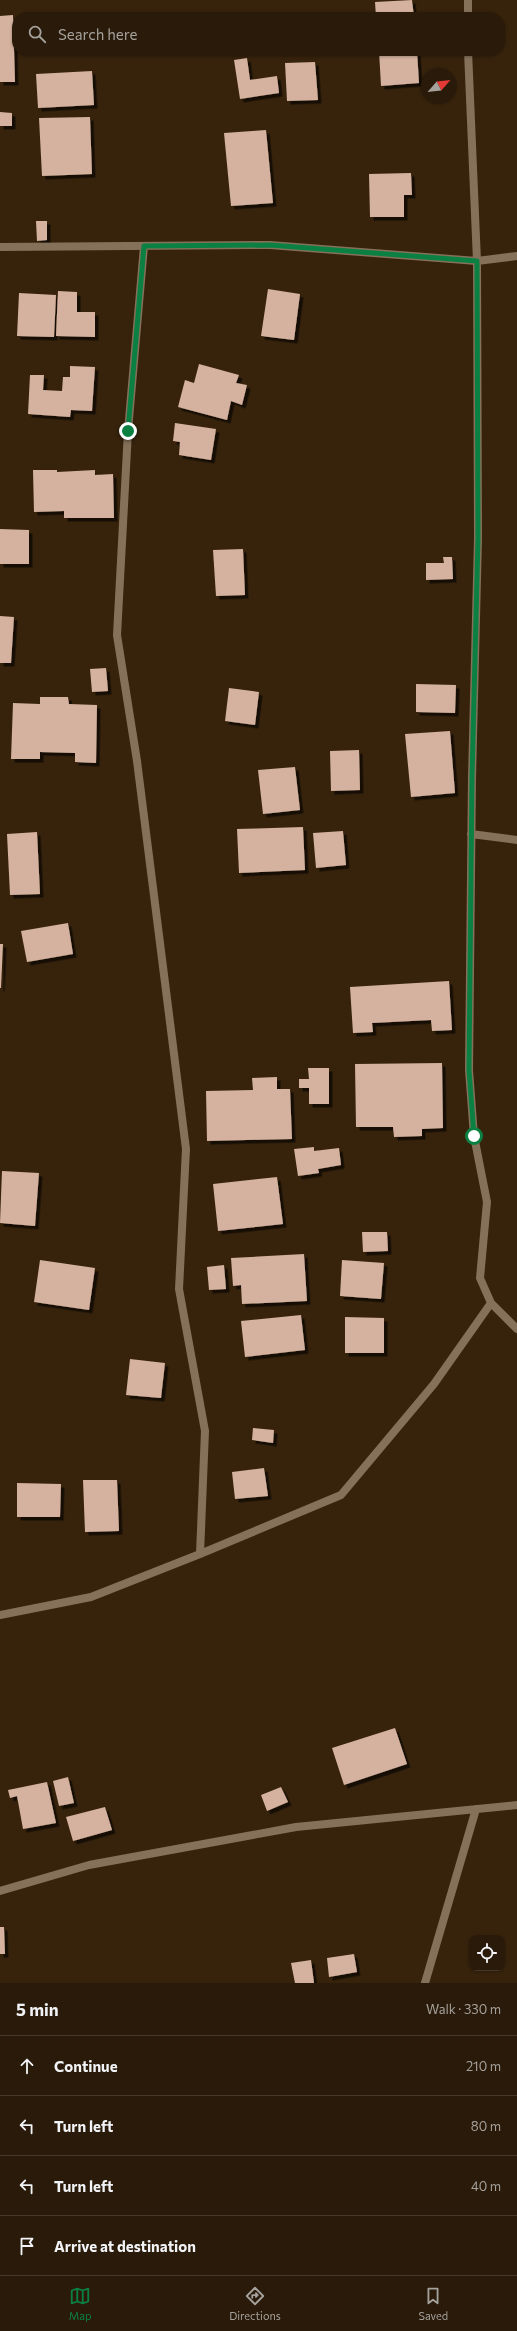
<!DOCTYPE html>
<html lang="en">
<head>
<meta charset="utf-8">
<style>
  :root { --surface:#291a09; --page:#352717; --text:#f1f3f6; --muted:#a5a19c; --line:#45382a; --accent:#0b8043 }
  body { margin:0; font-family:Commissioner,sans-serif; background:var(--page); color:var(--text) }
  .controls { position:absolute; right:12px; bottom:12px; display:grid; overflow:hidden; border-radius:8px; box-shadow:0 1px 3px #0004 }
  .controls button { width:36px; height:36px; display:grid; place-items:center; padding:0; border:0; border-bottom:1px solid var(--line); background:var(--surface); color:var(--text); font:20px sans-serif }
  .compass { position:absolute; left:421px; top:68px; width:36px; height:36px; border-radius:50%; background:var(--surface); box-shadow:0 1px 3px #0004; rotate:62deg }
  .stop { position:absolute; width:12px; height:12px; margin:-9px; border:3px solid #0b8043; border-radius:50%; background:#fff }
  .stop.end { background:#0b8043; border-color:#fff; box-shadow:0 1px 4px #0008 }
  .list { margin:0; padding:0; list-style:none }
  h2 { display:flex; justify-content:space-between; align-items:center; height:52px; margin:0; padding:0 16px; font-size:17px }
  h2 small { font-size:13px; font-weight:400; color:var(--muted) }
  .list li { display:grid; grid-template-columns:26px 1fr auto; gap:12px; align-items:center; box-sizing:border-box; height:60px; padding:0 16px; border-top:1px solid var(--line) }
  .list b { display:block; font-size:15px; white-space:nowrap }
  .list em { font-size:13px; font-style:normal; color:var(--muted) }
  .icon { flex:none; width:22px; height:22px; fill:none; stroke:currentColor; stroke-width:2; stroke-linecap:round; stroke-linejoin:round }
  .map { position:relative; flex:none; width:517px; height:1983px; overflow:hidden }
  .search { position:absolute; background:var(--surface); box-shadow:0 1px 3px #0004; left:12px; right:12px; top:12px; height:44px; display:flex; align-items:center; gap:10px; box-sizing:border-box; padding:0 14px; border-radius:16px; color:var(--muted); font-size:15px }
  .sheet { height:292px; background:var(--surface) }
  nav { display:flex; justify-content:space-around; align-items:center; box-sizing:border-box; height:56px; border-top:1px solid var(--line); background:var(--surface); font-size:11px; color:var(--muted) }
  nav a { display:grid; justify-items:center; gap:2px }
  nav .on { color:var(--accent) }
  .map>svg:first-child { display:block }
  .building { fill:#d4b29f; filter:url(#shadow) }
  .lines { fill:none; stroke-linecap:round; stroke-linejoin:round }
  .minor { stroke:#85715a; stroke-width:8 }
  .route { stroke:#0b8043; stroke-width:5 }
</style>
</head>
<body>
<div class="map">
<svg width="517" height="1983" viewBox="0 0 517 1983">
  <defs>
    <filter id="shadow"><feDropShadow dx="3.5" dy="3.5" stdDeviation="0" flood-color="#0009"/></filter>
  </defs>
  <rect width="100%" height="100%" fill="#37230c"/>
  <!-- building -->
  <path class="building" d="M412 0 414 17H376L375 2Z
    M13 15 15 82H0V16Z
    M379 51H417L419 83 381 86Z
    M247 58 250 80 277 76 279 93 240 99 234 60Z
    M315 62 318 100 287 101 285 63Z
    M92 71 94 105 38 108 36 74Z
    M0 112 12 113V126H0Z
    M90 117 92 174 42 176 39 118Z
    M266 130 273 203 231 206 224 133Z
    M411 173 412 195H404V217H370L369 174Z
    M36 221H47V240L37 241Z
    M268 289 300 294 294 340 261 336Z
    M58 291 77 292V312H95V337L56 336Z
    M19 293 56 295 54 337 17 336Z
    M199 364 239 375 236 383 247 385 242 405 231 401 227 420 178 407 185 380 194 383Z
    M70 366 95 367 92 411 71 410 70 417 28 414 30 375H44L43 390 62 391 63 377H70Z
    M175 423 216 429 211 460 179 455 180 442 173 441Z
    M33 470H57V472L95 470V475L113 474 114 518H64V511L34 512Z
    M0 529 29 530V564H0Z
    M243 549 245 595 216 596 213 550Z
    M443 557H452L453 579 426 580V563H444Z
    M0 616 14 617 11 663H0Z
    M106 668 108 691 92 692 90 669Z
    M416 684 456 685 455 713 416 712Z
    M229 688 259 692 255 725 225 721Z
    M40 697H68L69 704 97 705 96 763 75 762V753L40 752V759H11L13 703 40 704Z
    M450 731 455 793 411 797 405 734Z
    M359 750 360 790 331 791 330 751Z
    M295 767 300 810 263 814 258 770Z
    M303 827 305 870 239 873 237 829Z
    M343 831 346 865 316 868 313 833Z
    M37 832 40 894 10 895 7 834Z
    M68 923 73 954 27 962 21 931Z
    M0 944H3L1 988H0Z
    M449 981 452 1030 432 1031 431 1020 372 1023 373 1032 353 1033 350 987Z
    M442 1063 443 1128 422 1129V1136L394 1137 393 1127H356L355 1064Z
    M308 1068H329V1104H309V1088H299V1079H309Z
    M277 1077V1089H290L292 1139 207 1141 206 1091 253 1090 252 1078Z
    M314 1147V1151L339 1148 341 1165 318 1169 319 1173 298 1176 294 1149Z
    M2 1171 39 1173 35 1226 0 1223Z
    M277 1177 283 1224 218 1231 213 1184Z
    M362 1232H387L388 1251 363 1252Z
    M304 1254 307 1301 242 1304 241 1285 233 1286 231 1258Z
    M40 1260 95 1268 89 1310 34 1302Z
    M342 1260 384 1263 381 1299 340 1296Z
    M224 1265 226 1289 209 1290 207 1267Z
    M301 1315 305 1350 245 1357 241 1321Z
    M345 1317 384 1318V1353H345Z
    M130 1359 165 1363 161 1398 126 1395Z
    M253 1428 274 1430 273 1443 252 1440Z
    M264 1468 268 1496 235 1499 232 1472Z
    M83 1480H117L119 1531 85 1532Z
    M17 1483 61 1484 60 1517H17Z
    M395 1728 407 1764 344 1785 332 1748Z
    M68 1777 74 1803 59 1806 53 1781Z
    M47 1782 56 1823 23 1829 17 1796 10 1798 8 1790Z
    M281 1787 288 1802 267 1811 261 1795Z
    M105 1807 112 1830 73 1841 66 1817Z
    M0 1927H4L5 1954H0Z
    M354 1954 357 1972 329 1977 327 1958Z
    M311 1960 314 1983H295L291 1963Z"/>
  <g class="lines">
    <!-- minor -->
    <path class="minor" d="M468 17V0
      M468 51 477 261 478 538 472 778 469 1070 474 1136 487 1202 480 1278 491 1303 517 1329
      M144 246 128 431 117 635 137 761 186 1149 179 1289 205 1431 200 1554
      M0 247 270 245 477 261 517 256
      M471 834 517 840
      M0 1615 91 1597 200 1554 341 1495 434 1384 491 1303
      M0 1891 89 1865 296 1827 517 1805
      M425 1983 476 1809"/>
  </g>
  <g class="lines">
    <!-- route -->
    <path class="route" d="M128 431 144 246 270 245 477 261 478 538 472 778 469 1070 474 1136"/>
  </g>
</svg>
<div class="controls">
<button><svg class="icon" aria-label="locate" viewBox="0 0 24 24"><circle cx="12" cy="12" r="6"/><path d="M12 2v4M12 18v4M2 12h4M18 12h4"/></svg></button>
</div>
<svg class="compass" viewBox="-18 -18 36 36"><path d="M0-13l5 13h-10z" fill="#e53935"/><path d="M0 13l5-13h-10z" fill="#a5a19c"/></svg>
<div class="stop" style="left:474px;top:1136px"></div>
<div class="stop end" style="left:128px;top:431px"></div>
<div class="search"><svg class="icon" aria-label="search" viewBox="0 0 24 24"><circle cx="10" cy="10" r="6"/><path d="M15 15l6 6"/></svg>Search here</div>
</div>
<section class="sheet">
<h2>5 min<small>Walk · 330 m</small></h2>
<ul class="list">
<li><svg class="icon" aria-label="ahead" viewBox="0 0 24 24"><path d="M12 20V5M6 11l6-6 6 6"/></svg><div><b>Continue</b></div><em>210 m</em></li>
<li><svg class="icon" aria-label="left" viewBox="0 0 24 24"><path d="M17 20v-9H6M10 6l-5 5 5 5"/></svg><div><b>Turn left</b></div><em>80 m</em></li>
<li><svg class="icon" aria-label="left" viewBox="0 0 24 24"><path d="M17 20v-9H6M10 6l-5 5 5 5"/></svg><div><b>Turn left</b></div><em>40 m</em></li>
<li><svg class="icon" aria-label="arrive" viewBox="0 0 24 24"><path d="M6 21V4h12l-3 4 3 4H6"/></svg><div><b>Arrive at destination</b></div></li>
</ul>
</section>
<nav>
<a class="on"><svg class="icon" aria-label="map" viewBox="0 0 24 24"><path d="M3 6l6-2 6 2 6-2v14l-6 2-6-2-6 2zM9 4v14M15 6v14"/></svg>Map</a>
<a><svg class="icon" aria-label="directions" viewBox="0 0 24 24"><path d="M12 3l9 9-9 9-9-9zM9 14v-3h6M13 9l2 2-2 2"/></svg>Directions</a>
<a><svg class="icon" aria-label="saved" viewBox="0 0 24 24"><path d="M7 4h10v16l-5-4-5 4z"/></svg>Saved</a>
</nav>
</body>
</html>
